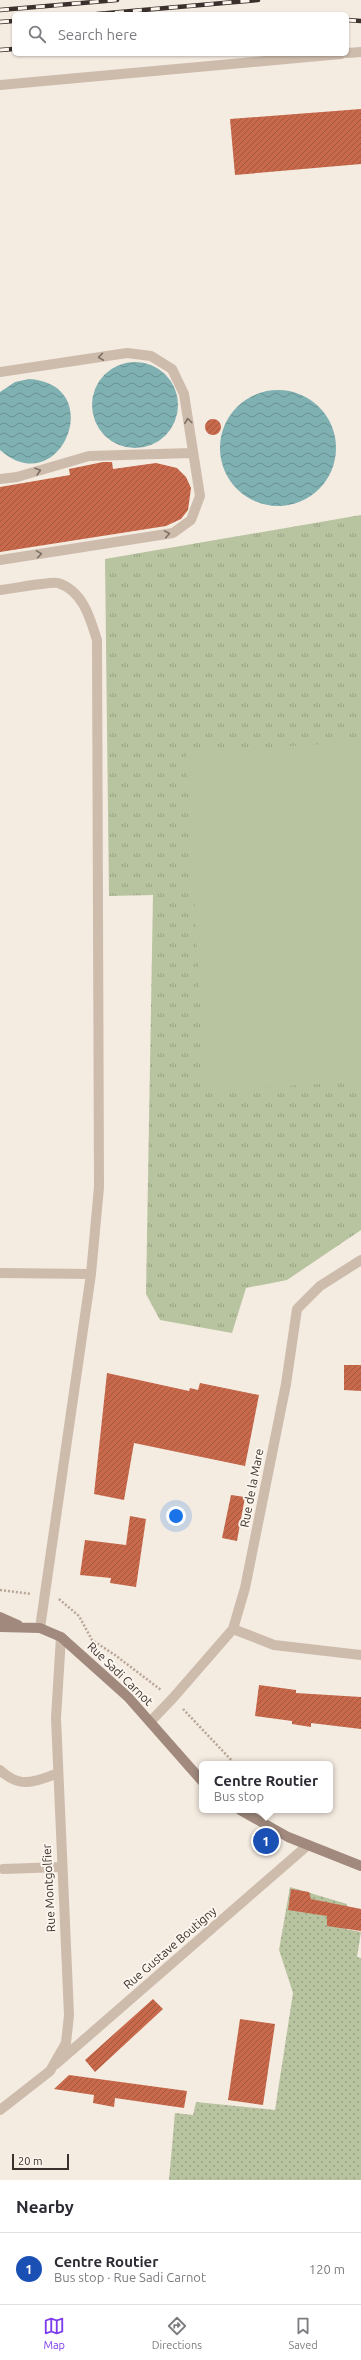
<!DOCTYPE html>
<html lang="en">
<head>
<meta charset="utf-8">
<style>
  :root { --surface:#fff; --page:#f2f2f3; --text:#2b2b33; --muted:#7c7c81; --line:#e1e1e2; --accent:#7c3aed }
  body { margin:0; font-family:Ubuntu,sans-serif; background:var(--page); color:var(--text) }
  .scale { position:absolute; left:12px; bottom:10px; width:57px; box-sizing:border-box; padding-left:4px; border:2px solid #3b302b; border-top:0; font-size:11px; line-height:14px; white-space:nowrap; color:#3b302b; -webkit-text-stroke:3px #fbf5ee; paint-order:stroke }
  .you { position:absolute; left:176px; top:1516px; width:14px; height:14px; margin:-10px; border:3px solid #fff; border-radius:50%; background:#1a73e8; box-shadow:0 0 0 6px #1a73e833 }
  .badge { display:grid; place-items:center; width:26px; height:26px; border-radius:50%; background:var(--accent); color:#fff; font-size:13px; font-weight:700 }
  .pin { position:absolute; translate:-50% -50%; border:2px solid #fff; box-shadow:0 1px 4px #0006 }
  .popup { position:absolute; left:199px; top:1761px; width:134px; height:52px; box-sizing:border-box; display:grid; place-content:center; border-radius:6px; background:var(--surface); filter:drop-shadow(0 1px 3px #0005); font-size:13px; white-space:nowrap; color:var(--muted) }
  .popup b { font-size:15px; color:var(--text) }
  .popup::after { content:''; position:absolute; left:50%; top:100%; margin-left:-8px; border:8px solid transparent; border-top-color:var(--surface) }
  .list { margin:0; padding:0; list-style:none }
  h2 { display:flex; justify-content:space-between; align-items:center; height:52px; margin:0; padding:0 16px; font-size:17px }
  h2 small { font-size:13px; font-weight:400; color:var(--muted) }
  .list li { display:grid; grid-template-columns:26px 1fr auto; gap:12px; align-items:center; box-sizing:border-box; height:72px; padding:0 16px; border-top:1px solid var(--line) }
  .list b { display:block; font-size:15px; white-space:nowrap }
  .list p { margin:0; font-size:13px; white-space:nowrap; color:var(--muted) }
  .list em { font-size:13px; font-style:normal; color:var(--muted) }
  .icon { flex:none; width:22px; height:22px; fill:none; stroke:currentColor; stroke-width:2; stroke-linecap:round; stroke-linejoin:round }
  .map { position:relative; flex:none; width:361px; height:2180px; overflow:hidden }
  .search { position:absolute; background:var(--surface); box-shadow:0 1px 3px #0004; left:12px; right:12px; top:12px; height:44px; display:flex; align-items:center; gap:10px; box-sizing:border-box; padding:0 14px; border-radius:6px; color:var(--muted); font-size:15px }
  .sheet { height:124px; background:var(--surface) }
  nav { display:flex; justify-content:space-around; align-items:center; box-sizing:border-box; height:56px; border-top:1px solid var(--line); background:var(--surface); font-size:11px; color:var(--muted) }
  nav a { display:grid; justify-items:center; gap:2px }
  nav .on { color:var(--accent) }
  .map>svg:first-child { display:block }
  .grass { fill:url(#grass-tufts) }
  .park { fill:#b8c4a0 }
  .garden { fill:url(#garden-dots) }
  .water { fill:url(#water-waves) }
  .building { fill:url(#building-hatch) }
  .lines { fill:none; stroke-linecap:round; stroke-linejoin:round }
  .path { stroke:#b9a596; stroke-width:2.5; stroke-dasharray:2 2; stroke-linecap:butt }
  .lane { stroke:#cdbbac; stroke-width:10 }
  .street { stroke:#cdbbac; stroke-width:10 }
  .secondary { stroke:#a18a7d; stroke-width:10 }
  .rail-casing { stroke:#3b302b; stroke-width:4.5 }
  .rail { stroke:#fbf5ee; stroke-width:3; stroke-dasharray:9; stroke-linecap:butt }
  .oneway { stroke:#7d6f65 }
  .labels { text-anchor:middle; stroke-width:4; stroke-linejoin:round; paint-order:stroke }
  .street-label { font-size:12px; fill:#3b302b; stroke:#fbf5ee }
</style>
</head>
<body>
<div class="map">
<svg width="361" height="2180" viewBox="0 0 361 2180">
  <defs>
    <pattern id="grass-tufts" width="24" height="20" patternUnits="userSpaceOnUse"><rect width="24" height="20" fill="#b8c4a0"/><path d="M3 7l-1-3M5 7V3M7 7l1-3M15 17l-1-3M17 17v-4M19 17l1-3" fill="none" stroke="#97a083"/></pattern>
    <pattern id="garden-dots" width="8" height="8" patternUnits="userSpaceOnUse"><rect width="8" height="8" fill="#b8c4a0"/><path d="M2 2h.1M6 6h.1" fill="none" stroke="#97a083" stroke-width="1.8" stroke-linecap="round"/></pattern>
    <pattern id="water-waves" width="16" height="10" patternUnits="userSpaceOnUse"><rect width="16" height="10" fill="#7fb0b2"/><path d="M0 5q4-4 8 0t8 0" fill="none" stroke="#699091"/></pattern>
    <pattern id="building-hatch" width="6" height="6" patternUnits="userSpaceOnUse"><rect width="6" height="6" fill="#c8694b"/><path d="M-1 1l2-2M0 6l6-6M5 7l2-2" fill="none" stroke="#a4573f"/></pattern>
  </defs>
  <rect width="100%" height="100%" fill="#f4ebe1"/>
  <!-- grass -->
  <path class="grass" d="M361 515V1230L287 1280 246 1288 232 1333 160 1320 146 1294 153 895 109 896 105 559Z"/>
  <!-- park -->
  <path class="park" d="M361 742V1082L205 1090 186 752Z"/>
  <!-- garden -->
  <path class="garden" d="M290 1887 347 1904 345 1929 361 1932 357 1957 361 1958V2180H169L175 2113 193 2115 196 2102 275 2110 293 1993 279 1950Z"/>
  <!-- water -->
  <path class="water" d="M92 405a43 43 0 1 1 86 0a43 43 0 1 1-86 0Z
    M29 379C109 384 60 503 0 450V392L15 382Z
    M220 448a58 58 0 1 1 116 0a58 58 0 1 1-116 0Z"/>
  <!-- building -->
  <path class="building" d="M361 109V164L235 175 230 119Z
    M205 427a8 8 0 1 1 16 0a8 8 0 1 1-16 0Z
    M103 462H112L113 469 156 463 177 468 186 477 191 488 188 510 181 519 166 526 0 552V487L70 475 69 469Z
    M344 1365H361V1391L344 1390Z
    M107 1373 189 1391 190 1388 198 1390 200 1383 259 1395 245 1466 134 1443 124 1500 94 1494Z
    M231 1495 245 1497 237 1541 222 1538Z
    M130 1516 146 1519 136 1587 110 1583 111 1578 80 1575 85 1540 126 1545Z
    M259 1685 296 1690V1693L361 1697V1729L311 1723V1727L292 1724V1721L255 1716Z
    M291 1889 309 1892 311 1899 361 1909V1931L327 1926V1916L288 1910Z
    M153 1999 163 2009 95 2072 85 2060Z
    M240 2019 275 2024 263 2105 228 2100Z
    M69 2075 187 2091 184 2108 115 2098 114 2107 93 2103 94 2095 54 2089Z"/>
  <g class="lines">
    <!-- path -->
    <path class="path" d="M0 1590 31 1594
      M59 1599 79 1616 92 1640 115 1655 161 1690
      M183 1709 235 1764"/>
    <!-- lane -->
    <path class="lane" d="M347 53 361 52
      M0 85 341 54
      M0 372 127 353 151 356 172 369 184 394 200 496 191 520 173 533 0 560
      M0 479 17 477 89 456 192 453
      M0 590C11 589 51 581 58 583 83 591 90 618 97 640L99 1187 91 1274
      M0 1273 91 1274 40 1628
      M0 1770C20 1789 35 1782 58 1773
      M3 1869 61 1867"/>
    <!-- street -->
    <path class="street" d="M233 1629 274 1645 361 1655
      M150 1722 173 1698 233 1629 245 1588 286 1384 297 1309 320 1286 361 1260
      M56 2064 308 1845
      M0 2110 50 2071 66 2043 69 2015 56 1718 61 1637"/>
    <!-- secondary -->
    <path class="secondary" d="M0 1617 18 1625
      M0 1627 40 1628 61 1637 128 1697 202 1781
      M240 1810 288 1837 361 1866"/>
    <!-- rail casing -->
    <g class="rail-casing">
      <path id="rail" d="M0 10 117 0
        M97 14 258 0
        M347 20 361 21
        M0 22 14 21
        M0 50 14 49"/>
    </g>
    <!-- rail -->
    <use href="#rail" class="rail"/>
  </g>
  <!-- one-way arrows -->
  <defs><path id="oneway-chevron" d="M-2-3.5L2.5 0L-2 3.5" fill="none" stroke-width="1.6" stroke-linecap="round" stroke-linejoin="round"/></defs>
  <g class="oneway">
    <use href="#oneway-chevron" transform="translate(101 357) rotate(172)"/>
    <use href="#oneway-chevron" transform="translate(188 421) rotate(-97)"/>
    <use href="#oneway-chevron" transform="translate(38 471) rotate(-16)"/>
    <use href="#oneway-chevron" transform="translate(167 534) rotate(-10)"/>
    <use href="#oneway-chevron" transform="translate(39 554) rotate(-9)"/>
  </g>
  <g class="labels">
    <!-- street labels -->
    <g class="street-label">
      <text transform="translate(252 1488) rotate(-79)" y="4">Rue de la Mare</text>
      <text transform="translate(120 1674) rotate(44)" y="4">Rue Sadi Carnot</text>
      <text transform="translate(49 1888) rotate(-93)" y="4">Rue Montgolfier</text>
      <text transform="translate(170 1948) rotate(-41)" y="4">Rue Gustave Boutigny</text>
    </g>
  </g>
</svg>
<div class="scale">20 m</div>
<div class="you"></div>
<div class="pin badge" style="left:266px;top:1841px;background:#1a4fb4">1</div>
<div class="popup"><b>Centre Routier</b>Bus stop</div>
<div class="search"><svg class="icon" aria-label="search" viewBox="0 0 24 24"><circle cx="10" cy="10" r="6"/><path d="M15 15l6 6"/></svg>Search here</div>
</div>
<section class="sheet">
<h2>Nearby<small></small></h2>
<ul class="list">
<li><span class="badge" style="background:#1a4fb4">1</span><div><b>Centre Routier</b><p>Bus stop · Rue Sadi Carnot</p></div><em>120 m</em></li>
</ul>
</section>
<nav>
<a class="on"><svg class="icon" aria-label="map" viewBox="0 0 24 24"><path d="M3 6l6-2 6 2 6-2v14l-6 2-6-2-6 2zM9 4v14M15 6v14"/></svg>Map</a>
<a><svg class="icon" aria-label="directions" viewBox="0 0 24 24"><path d="M12 3l9 9-9 9-9-9zM9 14v-3h6M13 9l2 2-2 2"/></svg>Directions</a>
<a><svg class="icon" aria-label="saved" viewBox="0 0 24 24"><path d="M7 4h10v16l-5-4-5 4z"/></svg>Saved</a>
</nav>
</body>
</html>
